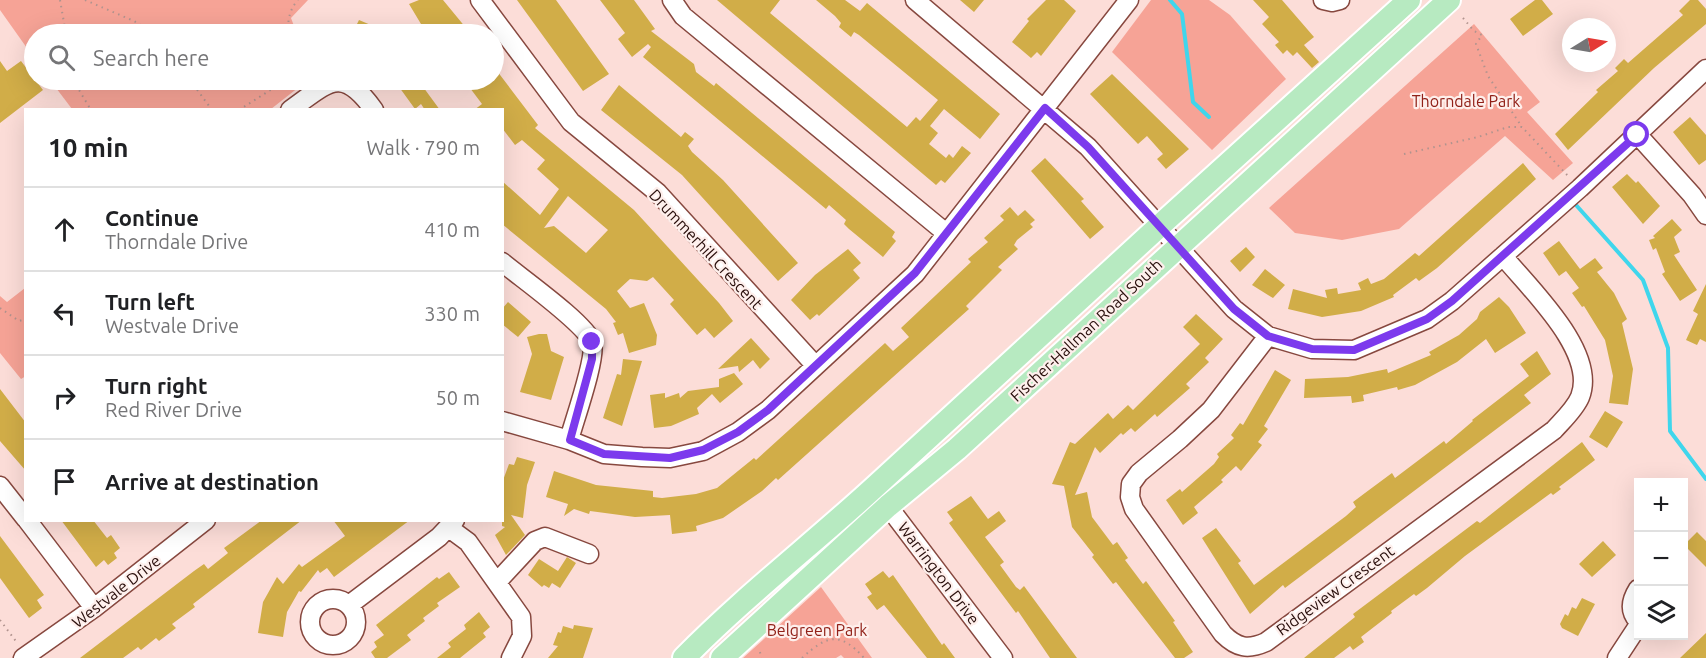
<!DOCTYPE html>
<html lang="en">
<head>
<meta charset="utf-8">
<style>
  :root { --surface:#fff; --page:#f2f2f2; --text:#202124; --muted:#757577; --line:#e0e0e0 }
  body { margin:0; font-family:Ubuntu,sans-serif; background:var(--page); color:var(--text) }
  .controls { position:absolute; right:18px; bottom:18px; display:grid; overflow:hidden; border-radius:0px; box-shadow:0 6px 24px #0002 }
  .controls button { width:54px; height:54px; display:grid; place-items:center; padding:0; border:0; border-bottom:2px solid var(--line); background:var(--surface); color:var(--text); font:30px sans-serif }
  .compass { position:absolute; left:1562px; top:18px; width:54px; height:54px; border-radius:50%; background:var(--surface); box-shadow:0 6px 24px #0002; rotate:79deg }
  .stop { position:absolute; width:18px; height:18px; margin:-14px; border:4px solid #7c3aed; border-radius:50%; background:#fff }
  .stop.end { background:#7c3aed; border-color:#fff; box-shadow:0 2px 6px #0008 }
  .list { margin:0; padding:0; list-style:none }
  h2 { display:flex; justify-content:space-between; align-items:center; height:78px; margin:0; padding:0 24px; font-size:26px }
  h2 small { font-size:20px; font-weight:400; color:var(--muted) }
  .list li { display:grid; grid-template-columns:39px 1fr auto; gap:18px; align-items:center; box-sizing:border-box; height:84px; padding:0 24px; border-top:2px solid var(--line) }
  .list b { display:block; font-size:22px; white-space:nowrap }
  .list p { margin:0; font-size:20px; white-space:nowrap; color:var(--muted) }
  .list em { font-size:20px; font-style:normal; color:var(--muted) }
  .icon { flex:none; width:33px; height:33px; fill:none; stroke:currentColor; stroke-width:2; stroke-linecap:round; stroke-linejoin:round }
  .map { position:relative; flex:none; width:1706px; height:658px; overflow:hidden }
  .search { position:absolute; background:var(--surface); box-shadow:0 6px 24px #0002; left:24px; top:24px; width:480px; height:66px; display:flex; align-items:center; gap:15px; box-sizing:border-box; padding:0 21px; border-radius:33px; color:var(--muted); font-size:22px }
  .panel { position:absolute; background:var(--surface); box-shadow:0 6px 24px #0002; left:24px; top:108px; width:480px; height:414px; border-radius:0px }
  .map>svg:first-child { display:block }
  .green { fill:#f6a396 }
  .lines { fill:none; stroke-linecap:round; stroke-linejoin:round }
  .stream { stroke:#3fd6ec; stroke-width:4 }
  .building { fill:#d1ad48; fill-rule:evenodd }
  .minor-casing { stroke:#87483f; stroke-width:21 }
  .major-casing { stroke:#fff; stroke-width:26 }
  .path { stroke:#b0938e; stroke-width:2; stroke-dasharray:1.5 4.5; stroke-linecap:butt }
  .minor { stroke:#fff; stroke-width:18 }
  .major { stroke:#b7eac1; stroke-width:22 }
  .route { stroke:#7c3aed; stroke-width:8 }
  .labels { text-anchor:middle; stroke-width:4.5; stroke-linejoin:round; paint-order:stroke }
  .park-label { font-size:16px; fill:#912118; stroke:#feefec }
  .street-label { font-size:16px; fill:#280e0b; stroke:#feefec }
</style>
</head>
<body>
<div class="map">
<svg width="1706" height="658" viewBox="0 0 1706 658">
  <rect width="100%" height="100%" fill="#fcddd8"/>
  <!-- green -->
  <path class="green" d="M0 0H308L291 18 297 34H34V58L0 10Z
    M1151 0H1209L1230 15 1286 79 1212 150 1112 52Z
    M1474 24 1540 102 1527 112 1573 163 1553 180 1505 136 1399 229 1342 240 1315 236 1295 233 1269 208Z
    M50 80H308L271 109H72Z
    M25 288 26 376 21 379 0 353V296L7 302Z
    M821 587 872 658H844L841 655 836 658H743Z"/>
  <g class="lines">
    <!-- stream -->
    <path class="stream" d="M1170 0 1182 14 1193 102 1209 117
      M1576 205 1643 280 1668 348 1670 431 1706 479"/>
  </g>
  <!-- building -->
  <path class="building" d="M419 0H443L471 34H427L409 4Z
    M517 0H556L609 74 583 91Z
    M600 0H634L655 29 651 31 694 64 696 72 714 86 716 83 895 232 892 237 896 241 883 257 849 229 844 224 846 220 829 205 826 209 643 57 651 47 648 44 632 57 618 39 625 33Z
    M717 0H780L770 13 907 127 916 117 920 121 938 100 859 35 854 32 851 37 839 27 841 23 835 16 816 0H845L860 11 867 3 1000 114 980 139 944 109 930 126 938 133 929 144 946 158 949 154 953 158 962 146 971 153 945 183 941 180 936 185Z
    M960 0H984L974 12Z
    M1046 0H1064L1076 11 1041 56 1037 52 1031 58 1012 42 1029 21 1027 19Z
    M1253 0H1282L1314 37 1304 45 1319 62 1312 68 1297 52 1293 56 1287 50 1283 54 1275 45 1279 42 1262 24 1269 17Z
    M1535 0H1542L1553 14 1523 36 1510 19Z
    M1690 0H1698L1706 9V24L1654 68 1568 150 1555 134 1598 92 1596 90 1618 71 1615 68 1624 59 1628 63 1683 15 1679 11Z
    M359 20 392 34H352Z
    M0 61 7 71 21 61 43 90 0 123Z
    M494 67 538 125 535 128 634 210 719 303 733 321 714 338 705 328 697 335 670 304 674 300 653 277 647 281 630 279 617 291 630 308 644 303 657 335 656 345 629 353 623 333 618 335 613 323 616 322 606 309 502 224V181L540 215 559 189 537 169 545 160 522 140 515 145 502 128V110H474L482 104 464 80H494ZM568 196 608 230 586 253 554 226 544 228Z
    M1112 74 1189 149 1166 169 1157 159 1163 154 1147 136 1138 144 1090 94Z
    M394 80H418L440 110H425L421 104 415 109Z
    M619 85 681 137 685 132 694 139 688 146 692 152 723 180 798 263 778 281 682 175 601 110Z
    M1690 117 1706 135V160L1699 165 1673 132Z
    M1045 158 1084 199 1081 201 1104 227 1090 239 1031 171Z
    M1523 163 1536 179 1437 268 1419 281 1416 278 1393 295 1394 297 1361 311 1322 317 1288 309 1293 289 1327 298 1325 290 1337 288 1338 294 1361 290 1358 283 1368 278 1371 284 1384 279 1415 253 1419 256Z
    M1627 174 1636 183 1638 181 1660 206 1643 224 1612 187Z
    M1010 207 1018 216 1025 210 1035 220 1030 224 1033 227 1017 240 1014 245 1018 249 998 267 1002 270 966 306 969 309 778 480 776 478 762 491 723 518 696 526 697 531 672 534 670 515 635 517 590 511 589 514 574 509 564 516 568 504 546 497 554 471 596 485 653 491V497L662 498 696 494 717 488 754 458 756 460 885 343 893 351 909 337 901 328 971 262 968 259 988 242 984 238 1004 220 1000 216Z
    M1672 219 1682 230 1674 237 1680 252 1674 255 1697 290 1680 301 1662 274 1665 272 1656 248 1653 250 1649 240 1655 238 1653 236Z
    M1559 241 1580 269 1595 258 1603 268 1597 272 1614 293 1627 319 1622 323 1633 369 1628 405 1609 403 1613 376 1605 340 1584 306 1582 307 1572 293 1579 288 1566 271 1559 276 1543 253Z
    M1246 247 1255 257 1240 272 1230 261Z
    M848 249 861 263 853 270 860 278 819 316 817 314 810 320 791 300 815 275Z
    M1265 269 1285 285 1273 298 1252 285Z
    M1706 284V342L1700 339 1697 345 1686 340 1698 314 1693 311Z
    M1499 297 1509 307 1526 333 1495 353 1486 339 1457 362 1415 385 1398 390 1397 387 1363 395 1364 401 1352 403 1351 396 1304 398 1305 379 1348 377 1387 369 1388 373 1431 355 1429 352 1459 335 1477 319 1480 312Z
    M508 302 531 322 518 337 502 324V309Z
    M1196 314 1223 339 1205 358 1209 362 1186 384 1190 388 1157 417 1155 414 1135 432 1131 428 1123 435 1121 433 1100 453 1095 447 1075 495 1087 492 1092 517 1113 545 1117 542 1128 558 1125 560 1143 584 1146 581 1175 621 1173 622 1193 652 1184 658H1175L1116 582 1113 584 1092 557 1094 555 1072 527 1064 486 1052 484 1070 442 1075 444 1108 413 1113 419 1128 405 1133 410 1200 344 1183 327Z
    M539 334H547L551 351 564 357 551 400 520 392 532 354 527 337Z
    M751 338 770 359 760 369 753 360 739 372 738 366 718 369Z
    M1537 351 1551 374 1524 395 1531 403 1285 588 1283 585 1250 614 1202 538 1216 528 1241 561 1238 563 1254 585 1346 516 1356 507 1353 502 1365 493 1392 473 1395 478 1444 441 1446 444 1473 421 1472 420 1529 376 1520 364Z
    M623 359 642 361 622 426 603 418 617 374 621 375Z
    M1275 370 1291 380 1264 426 1268 429 1258 442 1262 445 1241 471 1236 466 1221 480 1223 482 1194 507 1198 513 1183 525 1166 500 1180 489 1182 492 1214 464 1219 457 1217 454 1234 438 1231 435 1240 423 1243 425Z
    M734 373 743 384 720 403 712 394 697 408 699 414 671 426 654 428 650 395 665 393V398L679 393 680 398 688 391 719 387V379Z
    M0 389 26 423V471L0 441Z
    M1605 411 1623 422 1607 448 1589 437Z
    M1582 442 1595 460 1559 487 1561 489 1553 495 1551 493 1465 556 1427 588 1416 596 1414 594 1391 611 1392 613 1361 637 1364 642 1353 650 1350 646 1334 658H1304L1355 617 1353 614 1477 521 1480 523Z
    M517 457 535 462 527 485 523 518 511 515 525 535 506 555 495 535 505 527 502 526V483L509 464 514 465Z
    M971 496 988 519 999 511 1006 521 985 537 1004 562 1000 565 1016 587 1020 590 1024 586 1077 658H1050L1018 611 1016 613 949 523 953 520 947 512Z
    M61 520H93L107 538 111 535 120 548 114 553 117 558 108 565 104 560 96 567Z
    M262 520H302L193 604 195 607 172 624 176 628 159 641 156 638 141 650 138 647 123 658H80L194 571 204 564 208 569 228 553 224 548Z
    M333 520H410L334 577 327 568 320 573 318 570 301 592 299 591 287 612 283 637 258 633 263 602 277 577 283 584 299 564 302 567 345 536Z
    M1697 532 1706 541V567L1684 545Z
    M0 536 44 595 37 600 42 608 29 618 0 578Z
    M1603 541 1616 555 1592 577 1579 564Z
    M567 557 576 563 560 588 552 583 549 588 544 585 542 587 528 575 539 559 558 571Z
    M883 571 889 578 893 575 942 645 944 643 955 658H927L884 605 877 610 867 597 872 594 865 584Z
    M449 572 460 587 437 603 439 606 423 618 425 621 407 635 411 640 387 658H375L371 652 377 647 374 642 384 635 376 625 437 577 439 579Z
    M1582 598 1595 604 1578 636 1562 628 1560 624 1565 614 1568 616 1572 607 1576 609Z
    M479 612 490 627 483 633 486 637 460 658H437L451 647 448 643 466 629 464 625Z
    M574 625 593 628 583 658H548L558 646 553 645 558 632 561 633 563 626 573 629Z
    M1706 633V658H1680Z"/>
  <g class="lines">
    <!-- minor casing -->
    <g class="minor-casing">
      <path id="minor" d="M480 0 571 122 658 193 814 364
        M672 0 683 16 946 233
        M915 0 1088 147 1234 309 1268 336 1312 349 1354 350 1427 319 1452 301 1580 188 1706 69
        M1323 0 1332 2 1340 0
        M290 110C328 83 341 64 374 110
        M1637 134 1692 195 1706 215
        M502 262C521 278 585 323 592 342 597 357 574 421 569 440
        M1268 336 1211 410 1180 439 1139 473 1131 484 1130 497 1134 509 1223 634C1237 648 1248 650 1266 642L1554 430C1563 420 1575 409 1580 397 1598 352 1529 288 1503 256
        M502 421 569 440 604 454 642 457 670 458 703 451 738 432 768 410 915 274 1129 0
        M0 486 26 519
        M881 497 1003 658
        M27 520 94 608
        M449 528 468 542 521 617 522 636 511 658
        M497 582 535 541 545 537 589 554
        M1638 589C1631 600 1629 611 1638 621
        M310 622a23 23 0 1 1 46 0a23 23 0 1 1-46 0Z
        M349 605 439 537 455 520
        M23 658 94 608 206 520
        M1617 658 1638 626"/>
    </g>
    <!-- major casing -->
    <g class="major-casing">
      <path id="major" d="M684 658C745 596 814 543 878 484 1054 322 1231 160 1409 0
        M722 658 888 506 957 449 1449 0"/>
    </g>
    <!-- path -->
    <path class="path" d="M60 0 66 34
      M85 0 134 21 155 34
      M1463 18 1474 31 1482 35 1476 44 1488 76 1522 127
      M289 34C287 22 289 10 298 0
      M73 80 91 110
      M190 80 212 110
      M239 110 286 80
      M1404 154 1478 137 1508 127H1522L1569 177
      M0 308 19 321 26 319
      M0 620 18 644
      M760 652 761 658
      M802 658C827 635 840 631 864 658"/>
    <!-- minor -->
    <use href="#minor" class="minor"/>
    <!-- major -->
    <use href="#major" class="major"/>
  </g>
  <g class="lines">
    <!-- route -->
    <path class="route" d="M592 342V359L570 440 604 454 670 458 703 450 738 432 768 410 915 273 1045 108 1088 147 1234 309 1268 336 1312 349 1354 350 1427 319 1452 301 1637 135"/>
  </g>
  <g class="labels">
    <!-- park labels -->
    <g class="park-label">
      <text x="1466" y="107">Thorndale Park</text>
      <text x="817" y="636">Belgreen Park</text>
    </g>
    <!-- street labels -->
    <g class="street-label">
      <text transform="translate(706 249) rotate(47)" y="6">Drummerhill Crescent</text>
      <text transform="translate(1086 330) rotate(-43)" y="6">Fischer-Hallman Road South</text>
      <text transform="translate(939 573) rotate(53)" y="6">Warrington Drive</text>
      <text transform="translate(1335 590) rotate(-36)" y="6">Ridgeview Crescent</text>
      <text transform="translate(116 591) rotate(-38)" y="6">Westvale Drive</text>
    </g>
  </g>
</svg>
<div class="controls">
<button>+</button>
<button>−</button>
<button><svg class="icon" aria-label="layers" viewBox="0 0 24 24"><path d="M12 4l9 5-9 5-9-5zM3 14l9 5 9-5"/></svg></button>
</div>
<svg class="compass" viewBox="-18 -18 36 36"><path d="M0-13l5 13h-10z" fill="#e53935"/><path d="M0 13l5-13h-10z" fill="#757577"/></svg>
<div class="stop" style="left:1637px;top:135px"></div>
<div class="stop end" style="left:592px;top:342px"></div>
<div class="search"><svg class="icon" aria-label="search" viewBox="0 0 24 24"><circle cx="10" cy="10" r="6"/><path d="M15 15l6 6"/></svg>Search here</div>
<section class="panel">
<h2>10 min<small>Walk · 790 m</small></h2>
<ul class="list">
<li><svg class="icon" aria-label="ahead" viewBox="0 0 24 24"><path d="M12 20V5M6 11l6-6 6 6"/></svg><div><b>Continue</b><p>Thorndale Drive</p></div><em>410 m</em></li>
<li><svg class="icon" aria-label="left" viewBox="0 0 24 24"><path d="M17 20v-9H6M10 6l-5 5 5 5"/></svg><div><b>Turn left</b><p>Westvale Drive</p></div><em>330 m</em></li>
<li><svg class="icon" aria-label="right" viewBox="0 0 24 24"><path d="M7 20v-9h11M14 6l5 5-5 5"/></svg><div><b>Turn right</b><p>Red River Drive</p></div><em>50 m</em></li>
<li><svg class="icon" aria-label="arrive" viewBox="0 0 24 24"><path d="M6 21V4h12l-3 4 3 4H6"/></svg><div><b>Arrive at destination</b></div></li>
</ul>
</section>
</div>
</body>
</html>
